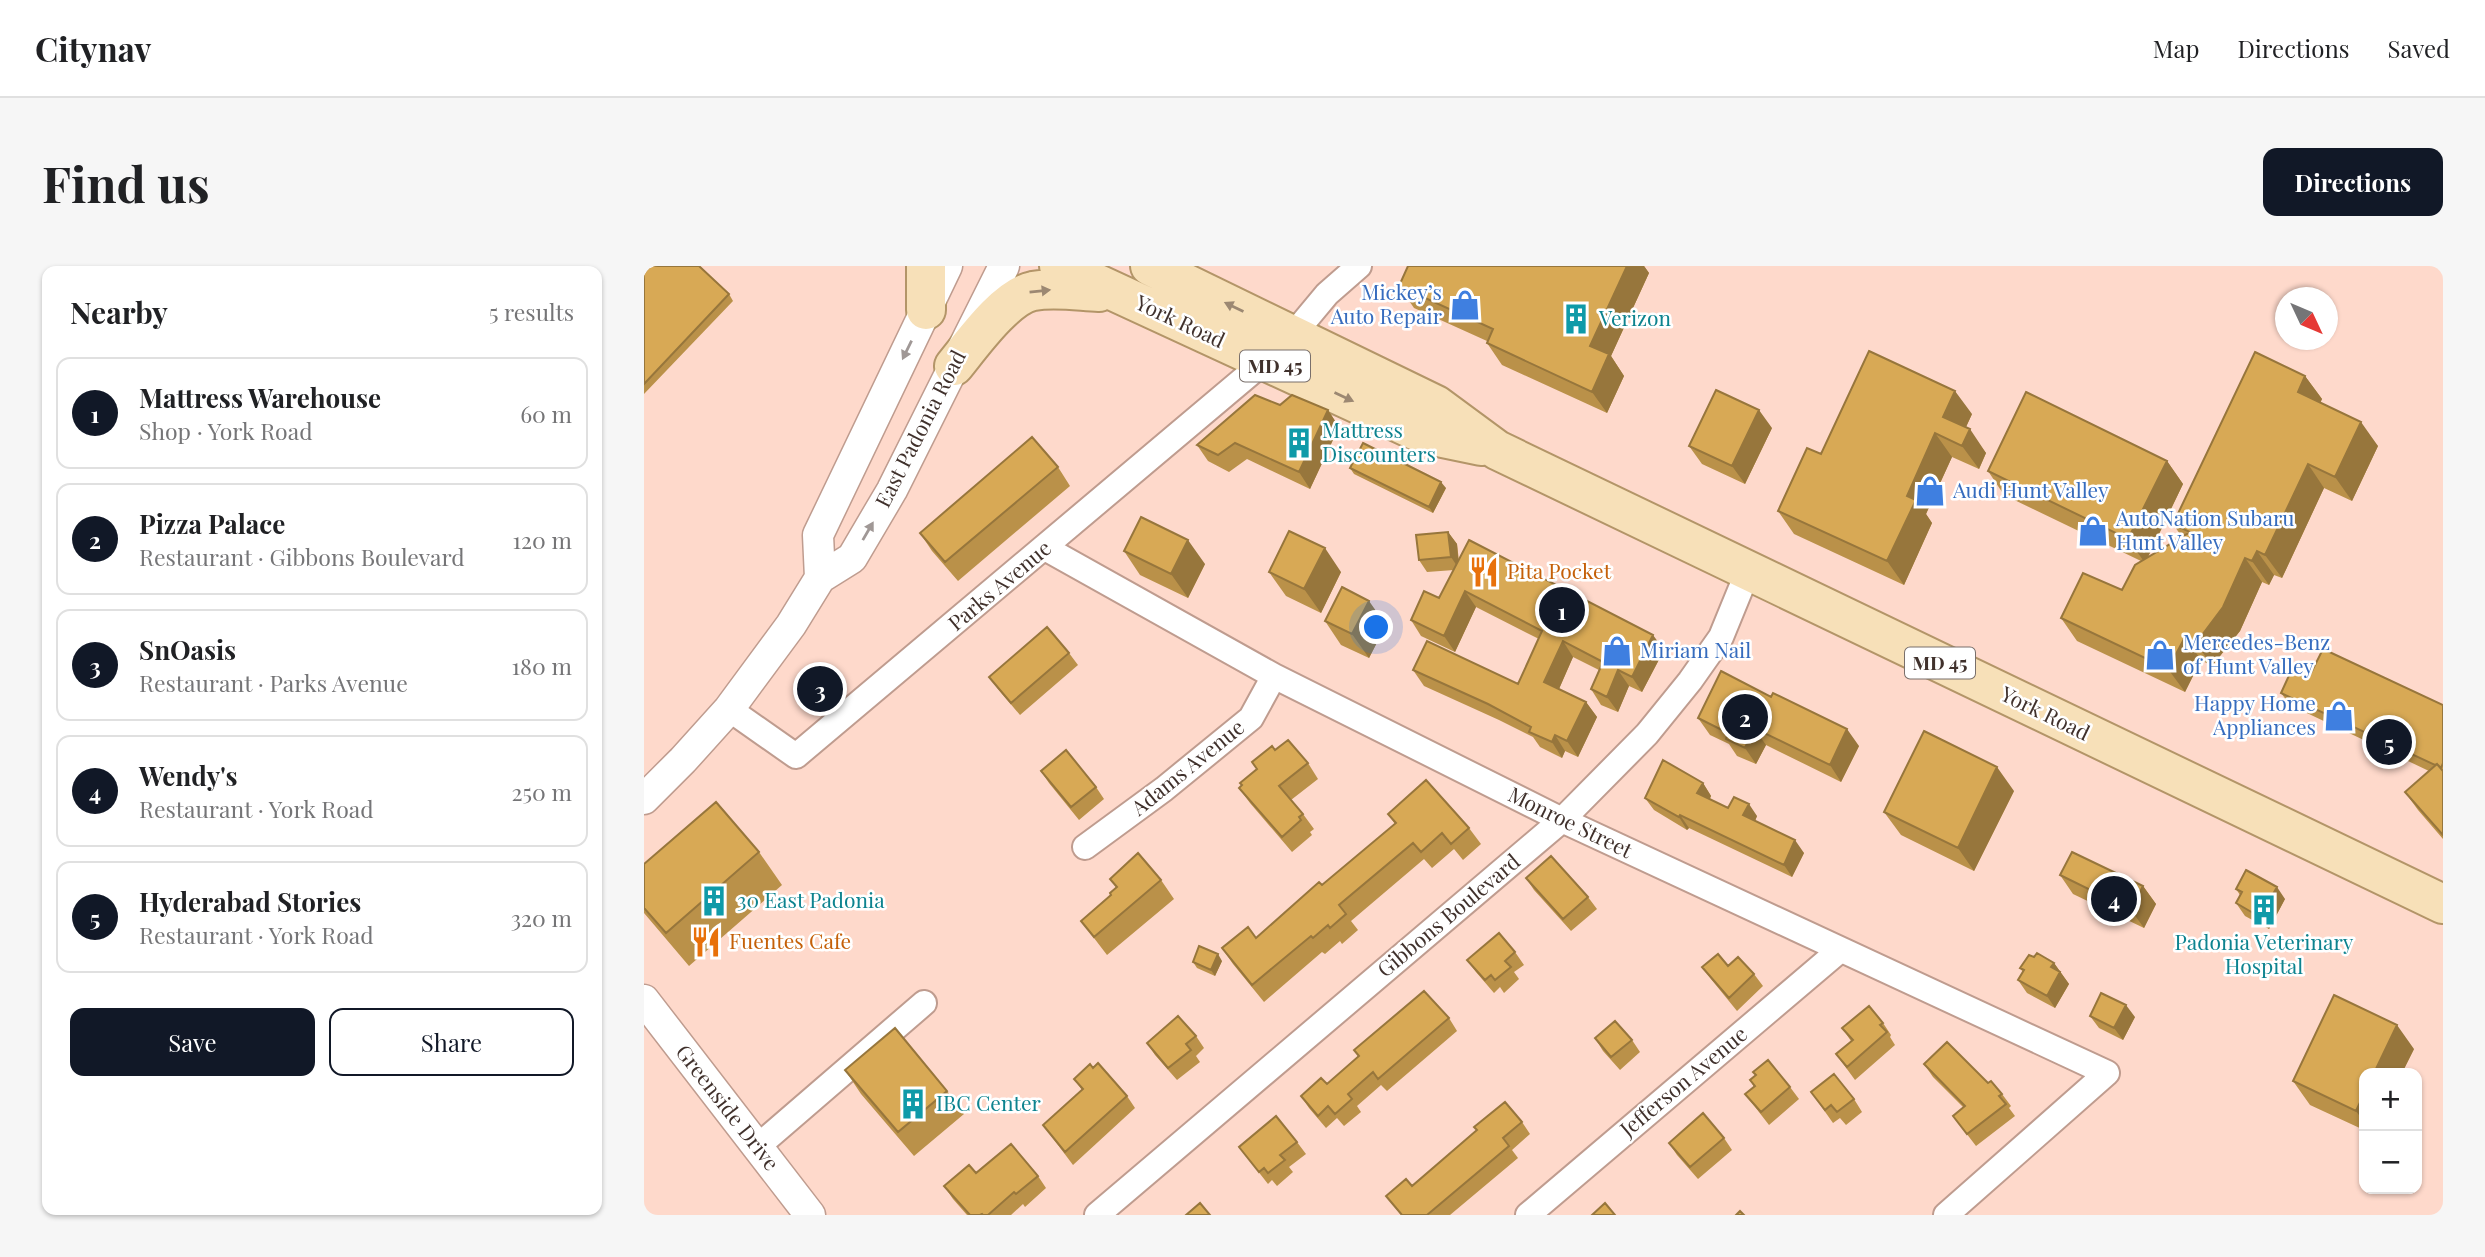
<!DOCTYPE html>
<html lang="en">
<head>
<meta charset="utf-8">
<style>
  :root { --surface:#fff; --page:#f6f6f6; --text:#202124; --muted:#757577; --line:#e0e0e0; --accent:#111827 }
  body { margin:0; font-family:"Playfair Display",serif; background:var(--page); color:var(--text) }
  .controls { position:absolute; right:21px; bottom:21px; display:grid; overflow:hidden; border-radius:14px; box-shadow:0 2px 5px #0004 }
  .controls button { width:63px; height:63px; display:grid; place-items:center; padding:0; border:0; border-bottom:2px solid var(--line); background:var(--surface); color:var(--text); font:35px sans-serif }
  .compass { position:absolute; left:1631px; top:21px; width:63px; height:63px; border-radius:50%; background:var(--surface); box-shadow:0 2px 5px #0004; rotate:134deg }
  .you { position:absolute; left:733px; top:362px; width:24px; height:24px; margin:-18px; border:5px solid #fff; border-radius:50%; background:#1a73e8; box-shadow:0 0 0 10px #1a73e833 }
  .badge { display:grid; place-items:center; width:46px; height:46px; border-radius:50%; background:var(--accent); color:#fff; font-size:23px; font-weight:700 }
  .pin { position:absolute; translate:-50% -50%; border:4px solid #fff; box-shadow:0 2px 7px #0006 }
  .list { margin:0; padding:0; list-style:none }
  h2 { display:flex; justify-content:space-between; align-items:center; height:91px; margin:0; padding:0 28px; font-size:30px }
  h2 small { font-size:23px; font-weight:400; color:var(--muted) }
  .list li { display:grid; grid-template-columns:46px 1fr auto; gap:21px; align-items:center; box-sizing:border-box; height:112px; margin:0 14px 14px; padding:0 14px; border:2px solid var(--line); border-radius:14px }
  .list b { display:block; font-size:26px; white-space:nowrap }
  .list p { margin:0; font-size:23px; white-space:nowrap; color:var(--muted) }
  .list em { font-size:23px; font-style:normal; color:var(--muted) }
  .actions { display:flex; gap:14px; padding:21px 28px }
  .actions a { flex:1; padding:16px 0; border:2px solid var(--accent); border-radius:14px; text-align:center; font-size:24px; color:var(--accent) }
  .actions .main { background:var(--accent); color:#fff }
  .map { position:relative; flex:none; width:1799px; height:949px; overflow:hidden; border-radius:14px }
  header { display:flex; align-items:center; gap:42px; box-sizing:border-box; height:98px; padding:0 35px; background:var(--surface); border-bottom:2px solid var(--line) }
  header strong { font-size:33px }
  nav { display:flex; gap:38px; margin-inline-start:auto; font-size:24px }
  .intro { display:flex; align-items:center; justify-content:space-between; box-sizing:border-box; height:168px; padding:0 42px }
  h1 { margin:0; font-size:49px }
  .button { padding:18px 32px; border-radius:14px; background:var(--accent); color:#fff; font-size:24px; font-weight:700 }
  main { display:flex; gap:42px; padding:0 42px }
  aside { flex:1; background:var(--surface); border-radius:14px; box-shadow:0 2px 5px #0004 }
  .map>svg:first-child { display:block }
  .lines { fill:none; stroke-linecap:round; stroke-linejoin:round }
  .minor-casing { stroke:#bf9c8f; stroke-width:28 }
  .tertiary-casing { stroke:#bf9c8f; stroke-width:33 }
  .primary-casing { stroke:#b39568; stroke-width:42 }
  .minor { stroke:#fff; stroke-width:24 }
  .tertiary { stroke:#fff; stroke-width:30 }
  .primary { stroke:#f7e0b8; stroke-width:38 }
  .wall { fill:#ba9149 }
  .shaded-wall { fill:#97763c }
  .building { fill:#d8a955; stroke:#97763c; stroke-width:2 }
  .oneway { fill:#9c8872 }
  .oneway2 { fill:#a09896 }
  .labels { text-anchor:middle; stroke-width:5; stroke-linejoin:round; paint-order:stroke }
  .shield { fill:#fff; stroke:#796f6b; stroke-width:2 }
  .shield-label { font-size:19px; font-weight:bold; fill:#40312c }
  .shop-label { font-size:21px; fill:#366cbe; stroke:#fff; text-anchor:start }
  .culture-label { font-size:21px; fill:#0d838f; stroke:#fff; text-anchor:start }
  .street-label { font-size:21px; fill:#40312c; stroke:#fff }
  .food-label { font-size:21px; fill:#c56008; stroke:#fff; text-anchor:start }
</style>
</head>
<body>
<header>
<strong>Citynav</strong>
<nav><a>Map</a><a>Directions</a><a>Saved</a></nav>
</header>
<div class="intro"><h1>Find us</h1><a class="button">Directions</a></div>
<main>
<aside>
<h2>Nearby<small>5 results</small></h2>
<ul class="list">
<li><span class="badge">1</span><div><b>Mattress Warehouse</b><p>Shop · York Road</p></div><em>60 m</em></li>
<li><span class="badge">2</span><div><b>Pizza Palace</b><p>Restaurant · Gibbons Boulevard</p></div><em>120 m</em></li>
<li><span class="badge">3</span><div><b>SnOasis</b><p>Restaurant · Parks Avenue</p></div><em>180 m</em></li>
<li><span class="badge">4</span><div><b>Wendy's</b><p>Restaurant · York Road</p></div><em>250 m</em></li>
<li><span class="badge">5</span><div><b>Hyderabad Stories</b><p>Restaurant · York Road</p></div><em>320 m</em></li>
</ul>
<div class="actions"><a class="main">Save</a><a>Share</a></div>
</aside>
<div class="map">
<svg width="1799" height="949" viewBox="0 0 1799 949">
  <rect width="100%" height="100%" fill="#fed9cb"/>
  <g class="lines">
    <!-- minor casing -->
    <g class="minor-casing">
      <path id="minor" d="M648 70 683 28 715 0
        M401 282 630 410 918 554 1463 807 1302 949
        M85 443 152 490 621 95
        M441 581 520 523 607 452 630 410
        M112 882 280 737
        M453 949 918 554 1003 468 1046 415 1077 371 1104 305
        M884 949 1196 684"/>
    </g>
    <!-- tertiary casing -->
    <g class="tertiary-casing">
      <path id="tertiary" d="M176 312 174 269 303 0
        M0 533 39 494 85 443 147 359 176 312 208 292 248 224 360 0
        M0 734 166 949"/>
    </g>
    <!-- primary casing -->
    <g class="primary-casing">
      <path id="primary" d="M415 0 779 168 837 180
        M506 0 792 139 853 184 1799 638
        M282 44V0
        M310 100C328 78 361 31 389 25 410 21 434 25 455 26"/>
    </g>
    <!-- minor -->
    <use href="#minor" class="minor"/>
    <!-- tertiary -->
    <use href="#tertiary" class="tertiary"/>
    <!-- primary -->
    <use href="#primary" class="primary"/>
  </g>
  <!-- wall -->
  <path class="wall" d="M0 0 85 28 89 35 0 128Z
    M764 0H1000L1005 7 967 90 980 110 963 147 858 99 843 77V75L770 42 755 20Z
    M1661 110 1678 133 1676 137 1734 180 1708 235 1680 222 1638 312 1630 309 1625 319 1618 316 1596 365 1568 400 1557 394 1541 426 1433 375 1417 352 1478 324 1497 295 1360 229 1344 205 1523 195 1539 218 1504 291 1538 271 1529 258Z
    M684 144 695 161 666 223 603 193 585 206 564 195 553 179Z
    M1328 148 1322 161 1342 187 1335 203 1308 191 1282 248 1288 257 1260 319 1150 268 1134 245 1177 188Z
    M1128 162 1101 218 1058 198 1045 180Z
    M414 201 426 220 314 315 288 285 276 267Z
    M706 202 802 222 789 247 710 208Z
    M804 266 813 278 815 295 1020 384 998 426 985 420 974 446 957 439 947 423 955 404 929 391 915 423 942 436 953 451 934 491 921 485 918 492 896 481 889 471 855 454 780 420 769 404 874 418 895 373 832 341 811 386 777 370 767 354 795 332 810 304 783 306 775 294Z
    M480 285 561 298 544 332 496 309Z
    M625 306H697L677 347 642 330Z
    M681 355 742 359 725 392 697 379Z
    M425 387 434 399 376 449 354 423 345 411Z
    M1665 411 1799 439V573L1774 544 1761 526 1785 505 1646 439 1637 427Z
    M1054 452 1215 480 1197 516 1122 479 1112 498 1093 490 1085 478 1066 469Z
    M631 484 664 497 674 513 647 534 659 548 670 563 666 566 668 569 648 586 606 537 595 522Z
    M397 505 452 521 460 533 435 554 405 517Z
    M1059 517 1067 530 1066 533 1084 542 1113 550 1111 555 1160 587 1148 611 1045 562 1043 564 1010 544 1001 532Z
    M1370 525 1330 605 1257 569 1240 546Z
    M744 548 825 562 837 578 819 594 810 583 788 602 780 593 707 655 714 664 698 678 696 675 681 688 678 686 620 736 589 698 578 682 612 672 678 619 751 558Z
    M115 586 138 619 45 700 0 647V598Z
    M1416 609 1499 620 1512 638 1500 662 1429 628Z
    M882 612 944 631 953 643 927 665 890 624Z
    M466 613 517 614 530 633 463 689 437 655 467 629 472 621Z
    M1592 623 1641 633 1625 663 1601 650 1592 637 1596 629Z
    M871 686 880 699 870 706 875 713 860 727 856 721 850 727 832 706 823 694Z
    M1390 691 1410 697 1425 718 1411 742 1383 727 1374 714 1379 706 1376 702Z
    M578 695 571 710 553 702 549 696Z
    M1058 701 1110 708 1119 720 1093 745 1067 713Z
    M1446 750 1491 751 1479 774 1455 762Z
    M805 752 813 765 743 825 737 819 713 840 717 846 700 860 693 852 682 862 665 842 657 830 683 818 714 790 710 784Z
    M1239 757 1247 769 1246 771 1251 779 1211 814 1192 788 1207 775 1198 762Z
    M552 770 560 782 552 790 556 796 533 814 511 789 503 777Z
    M951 772 988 774 996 786 976 804 959 785Z
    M1770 783 1758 807H1720V864L1666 839 1649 815Z
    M1280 798 1344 817 1358 828 1367 840 1365 842 1371 850 1332 880 1309 850 1319 841 1289 811Z
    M201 804 303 825 320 848 270 890 217 828Z
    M430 813 483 830 491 842 429 899 399 859 438 824Z
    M1106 814 1146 821 1155 833 1125 859 1101 828 1110 821Z
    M1167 826 1210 833 1218 846 1202 859 1196 852 1189 857Z
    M878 856 886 868 868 884 874 892 806 949H757L742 930 768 920Z
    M1080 872 1088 884 1054 913 1033 889 1025 877Z
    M653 876 662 888 645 901 649 906 633 920 628 914 624 918 595 881Z
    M332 907 394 910 402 922 381 941 379 938 367 949H323L309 933 300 920Z"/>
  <!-- shaded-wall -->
  <path class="shaded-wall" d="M983 0H1000L1005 7 967 90 980 110 963 147 948 126 946 80Z
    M1661 110 1678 133 1670 150 1654 126Z
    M1311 125 1328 148 1316 174 1299 151Z
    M684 144 695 161 666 223 655 206Z
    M1115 144 1128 162 1101 218 1088 200Z
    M1717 156 1734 180 1708 235 1691 211Z
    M1326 163 1342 187 1335 203 1318 180Z
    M1291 167 1308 191 1282 248 1288 257 1260 319 1243 295 1263 230Z
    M1523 195 1539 218 1501 297 1484 273Z
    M1664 198 1680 222 1638 312 1621 289Z
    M797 216 802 222 789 247 785 241Z
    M804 266 813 278 815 303 807 291Z
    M544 274 561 298 544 332 527 308Z
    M681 282 697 306 677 347 660 323Z
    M1613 285 1630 309 1625 319 1608 295Z
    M1601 292 1618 316 1596 365 1568 400 1552 377Z
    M821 325 832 341 811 386 800 370Z
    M725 335 742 359 725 392 708 368Z
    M1009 369 1020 384 998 426 988 411Z
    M1541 371 1557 394 1541 426 1524 403Z
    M919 375 929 391 911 432 900 416Z
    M974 404 985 420 974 446 963 431Z
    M942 436 953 451 934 491 923 475Z
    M1110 462 1122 479 1112 498 1101 482Z
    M1203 463 1215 480 1197 516 1186 499Z
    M911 469 921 485 918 492 908 476Z
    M1353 501 1370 525 1330 605 1314 582Z
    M1059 517 1067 530 1062 539 1053 527Z
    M1105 538 1113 550 1108 562 1099 549Z
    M1036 549 1045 562 1043 564 1035 551Z
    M1151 574 1160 587 1148 611 1140 599Z
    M1499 620 1512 638 1500 662 1487 644Z
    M1633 621 1641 633 1625 663 1616 651Z
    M574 688 578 695 571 710 567 704Z
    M1410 697 1425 718 1411 742 1403 730 1407 701Z
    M1482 739 1491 751 1479 774 1470 762Z
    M1753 759 1770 783 1758 807H1730Z
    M1720 828V856L1712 845Z"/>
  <!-- building -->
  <path class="building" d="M0 0H55L85 28 0 118Z
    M764 0H983L946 80 965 88 948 126 843 77 849 63 755 20Z
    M1225 85 1311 125 1299 151 1326 163 1318 180 1291 167 1263 230 1272 234 1243 295 1134 245 1163 182 1177 188Z
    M1611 86 1661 110 1654 126 1717 156 1691 211 1664 198 1621 289 1613 285 1608 295 1601 292 1579 341 1552 377 1541 371 1524 403 1417 352 1439 307 1478 324 1491 299 1546 266 1529 258Z
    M1072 124 1115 144 1088 200 1045 180Z
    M1382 126 1523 195 1484 273 1344 205Z
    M611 129 636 139 648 129 684 144 655 206 591 177 574 189 553 179Z
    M388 171 414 201 301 296 276 267Z
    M719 177 797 216 785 241 706 202Z
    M497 251 544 274 527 308 480 285Z
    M645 265 681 282 660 323 625 306Z
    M804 266 807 291 775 294 772 269Z
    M825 274 1009 369 988 411 974 404 963 431 947 423 959 396 919 375 900 416 942 436 923 475 911 469 908 476 885 466 887 461 844 438 769 404 783 375 874 418 898 365 821 325 800 370 767 354 780 325 795 332Z
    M698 321 725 335 708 368 681 355Z
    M403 361 425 387 367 437 345 411Z
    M1679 383 1799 439V497L1797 502 1793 498 1791 499 1637 427 1648 403 1665 411Z
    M1077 405 1127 431 1129 427 1203 463 1186 499 1110 462 1101 482 1082 473 1084 467 1054 452Z
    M1280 465 1353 501 1314 582 1240 546Z
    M644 474 664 497 635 520 659 548 655 551 657 554 638 571 595 522 598 519 596 517 613 503 608 496 628 480 631 484Z
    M422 484 452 521 427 541 397 505Z
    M1019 494 1059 517 1053 527 1084 542 1090 531 1105 538 1099 549 1151 574 1140 599 1036 549 1035 551 1001 532Z
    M1793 498 1799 505V569L1761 526Z
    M782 514 825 562 807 578 798 567 777 586 769 577 695 639 702 648 686 662 684 659 669 672 667 670 608 719 578 682 604 661 612 672 675 616 678 619 752 557 744 548Z
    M72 536 115 586 22 667 0 642V598Z
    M1428 586 1499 620 1487 644 1416 609Z
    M494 587 517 614 450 671 437 655 467 629 466 627 473 621 466 613Z
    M907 590 944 631 919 653 882 612Z
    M1602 604 1633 621 1616 651 1592 637 1598 626 1592 623Z
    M855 667 871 686 861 695 867 701 851 714 847 709 841 714 823 694Z
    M555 680 574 688 567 704 549 696Z
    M1393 687 1410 697 1407 701 1416 706 1403 730 1374 714 1380 704 1376 702 1385 689 1390 691Z
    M1074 688 1084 700 1094 691 1110 708 1085 732 1058 701Z
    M780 725 805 752 734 813 729 806 704 828 708 833 691 848 684 840 674 850 657 830 677 812 683 818 715 790 710 784Z
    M1457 727 1482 739 1470 762 1446 750Z
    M1690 729 1753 759 1730 807H1720V828L1712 845 1649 815Z
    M1225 740 1239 757 1236 759 1243 766 1203 801 1192 788 1209 774 1198 762Z
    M534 750 552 770 542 778 547 784 524 802 503 777Z
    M971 755 988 774 967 791 951 772Z
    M251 762 303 825 254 866 201 804Z
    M1303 776 1344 817 1347 815 1358 828 1355 830 1362 838 1323 868 1309 850 1321 840 1280 798Z
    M1124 794 1146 821 1117 846 1101 828 1111 820 1106 814 1112 809 1109 806Z
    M454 797 483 830 421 886 399 859 439 823 430 813 446 798 449 802Z
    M1190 808 1210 833 1193 846 1187 839 1181 844 1167 826Z
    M861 836 878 856 859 872 865 880 783 949H758L742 930 762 913 768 920 833 864 830 861Z
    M1059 847 1080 872 1046 901 1025 877Z
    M632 850 653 876 636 889 641 894 624 907 620 902 615 906 595 881Z
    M367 878 394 910 372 928 370 926 344 949H339L338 948 336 949H326L300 920 325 899 332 907Z
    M556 937 566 949H542Z
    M961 937 971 949H948Z
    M1096 945 1100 949H1092Z"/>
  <!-- one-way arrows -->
  <defs><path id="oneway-solid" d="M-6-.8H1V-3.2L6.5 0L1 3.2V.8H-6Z" transform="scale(1.75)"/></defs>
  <g class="oneway">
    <use href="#oneway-solid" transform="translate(396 25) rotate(-6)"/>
    <use href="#oneway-solid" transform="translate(590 41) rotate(-154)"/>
    <use href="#oneway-solid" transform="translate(700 131) rotate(25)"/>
  </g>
  <g class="oneway2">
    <use href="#oneway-solid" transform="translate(263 84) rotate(116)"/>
    <use href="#oneway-solid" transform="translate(224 265) rotate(-60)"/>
  </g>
  <!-- icons -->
  <defs>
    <g id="shop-bare" transform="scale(2.415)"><path d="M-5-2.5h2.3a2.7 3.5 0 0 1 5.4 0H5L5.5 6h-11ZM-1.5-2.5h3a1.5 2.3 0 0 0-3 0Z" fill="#3f7fe0" stroke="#fff" stroke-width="2.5" paint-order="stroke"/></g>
    <g id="building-bare" transform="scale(2.415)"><path d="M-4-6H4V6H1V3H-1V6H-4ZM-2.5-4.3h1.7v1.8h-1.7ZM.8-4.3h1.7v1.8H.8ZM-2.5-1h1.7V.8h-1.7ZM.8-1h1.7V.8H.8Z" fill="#0f9aa8" stroke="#fff" stroke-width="2.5" paint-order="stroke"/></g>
    <g id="restaurant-bare" transform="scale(2.415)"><path d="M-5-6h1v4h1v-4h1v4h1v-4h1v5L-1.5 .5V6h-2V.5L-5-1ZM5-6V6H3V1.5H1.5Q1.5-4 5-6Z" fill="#e8710a" stroke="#fff" stroke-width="2.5" paint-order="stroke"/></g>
  </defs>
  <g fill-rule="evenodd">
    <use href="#shop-bare" x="821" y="39"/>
    <use href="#building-bare" x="932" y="53"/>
    <use href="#building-bare" x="655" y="177"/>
    <use href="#shop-bare" x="1286" y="225"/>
    <use href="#shop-bare" x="1449" y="265"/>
    <use href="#restaurant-bare" x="840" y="306"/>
    <use href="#shop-bare" x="973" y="385"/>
    <use href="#shop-bare" x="1516" y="389"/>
    <use href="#shop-bare" x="1695" y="450"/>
    <use href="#building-bare" x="70" y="635"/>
    <use href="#building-bare" x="1620" y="644"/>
    <use href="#restaurant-bare" x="62" y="676"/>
    <use href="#building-bare" x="269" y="838"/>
  </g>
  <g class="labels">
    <!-- shield labels -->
    <g class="shield">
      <rect x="596" y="84.5" width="70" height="31" rx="5"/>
      <rect x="1261" y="381.5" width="70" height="31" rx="5"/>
    </g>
    <g class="shield-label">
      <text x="631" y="107">MD 45</text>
      <text x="1296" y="404">MD 45</text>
    </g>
    <!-- shop labels -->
    <g class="shop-label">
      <text x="798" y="34" text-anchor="end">Mickey’s<tspan x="798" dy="24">Auto Repair</tspan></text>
      <text x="1309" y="232">Audi Hunt Valley</text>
      <text x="1472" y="260">AutoNation Subaru<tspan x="1472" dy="24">Hunt Valley</tspan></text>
      <text x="1539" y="384">Mercedes-Benz<tspan x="1539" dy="24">of Hunt Valley</tspan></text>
      <text x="996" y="392">Miriam Nail</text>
      <text x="1672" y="445" text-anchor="end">Happy Home<tspan x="1672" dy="24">Appliances</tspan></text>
    </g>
    <!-- culture labels -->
    <g class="culture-label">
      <text x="955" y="60">Verizon</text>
      <text x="678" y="172">Mattress<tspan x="678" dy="24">Discounters</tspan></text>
      <text x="93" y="642">30 East Padonia</text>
      <text x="1620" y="684" text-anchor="middle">Padonia Veterinary<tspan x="1620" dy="24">Hospital</tspan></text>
      <text x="292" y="845">IBC Center</text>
    </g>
    <!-- street labels -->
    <g class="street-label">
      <text transform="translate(536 56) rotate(25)" y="7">York Road</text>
      <text transform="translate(277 163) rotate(-63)" y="7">East Padonia Road</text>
      <text transform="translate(356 320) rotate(-40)" y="7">Parks Avenue</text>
      <text transform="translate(1401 448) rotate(26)" y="7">York Road</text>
      <text transform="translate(544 502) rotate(-39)" y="7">Adams Avenue</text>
      <text transform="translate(926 557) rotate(26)" y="7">Monroe Street</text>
      <text transform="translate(805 650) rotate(-40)" y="7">Gibbons Boulevard</text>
      <text transform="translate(1040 816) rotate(-40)" y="7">Jefferson Avenue</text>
      <text transform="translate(83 842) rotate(52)" y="7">Greenside Drive</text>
    </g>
    <!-- food labels -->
    <g class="food-label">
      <text x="863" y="313">Pita Pocket</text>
      <text x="85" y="683">Fuentes Cafe</text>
    </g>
  </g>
</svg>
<div class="controls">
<button>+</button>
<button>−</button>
</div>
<svg class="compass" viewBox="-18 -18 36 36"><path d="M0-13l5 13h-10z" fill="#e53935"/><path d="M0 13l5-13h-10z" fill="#757577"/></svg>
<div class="you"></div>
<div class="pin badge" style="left:918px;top:344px">1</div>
<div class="pin badge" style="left:1101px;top:451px">2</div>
<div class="pin badge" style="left:176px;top:423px">3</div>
<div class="pin badge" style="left:1470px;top:633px">4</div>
<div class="pin badge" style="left:1745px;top:476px">5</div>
</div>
</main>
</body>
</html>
